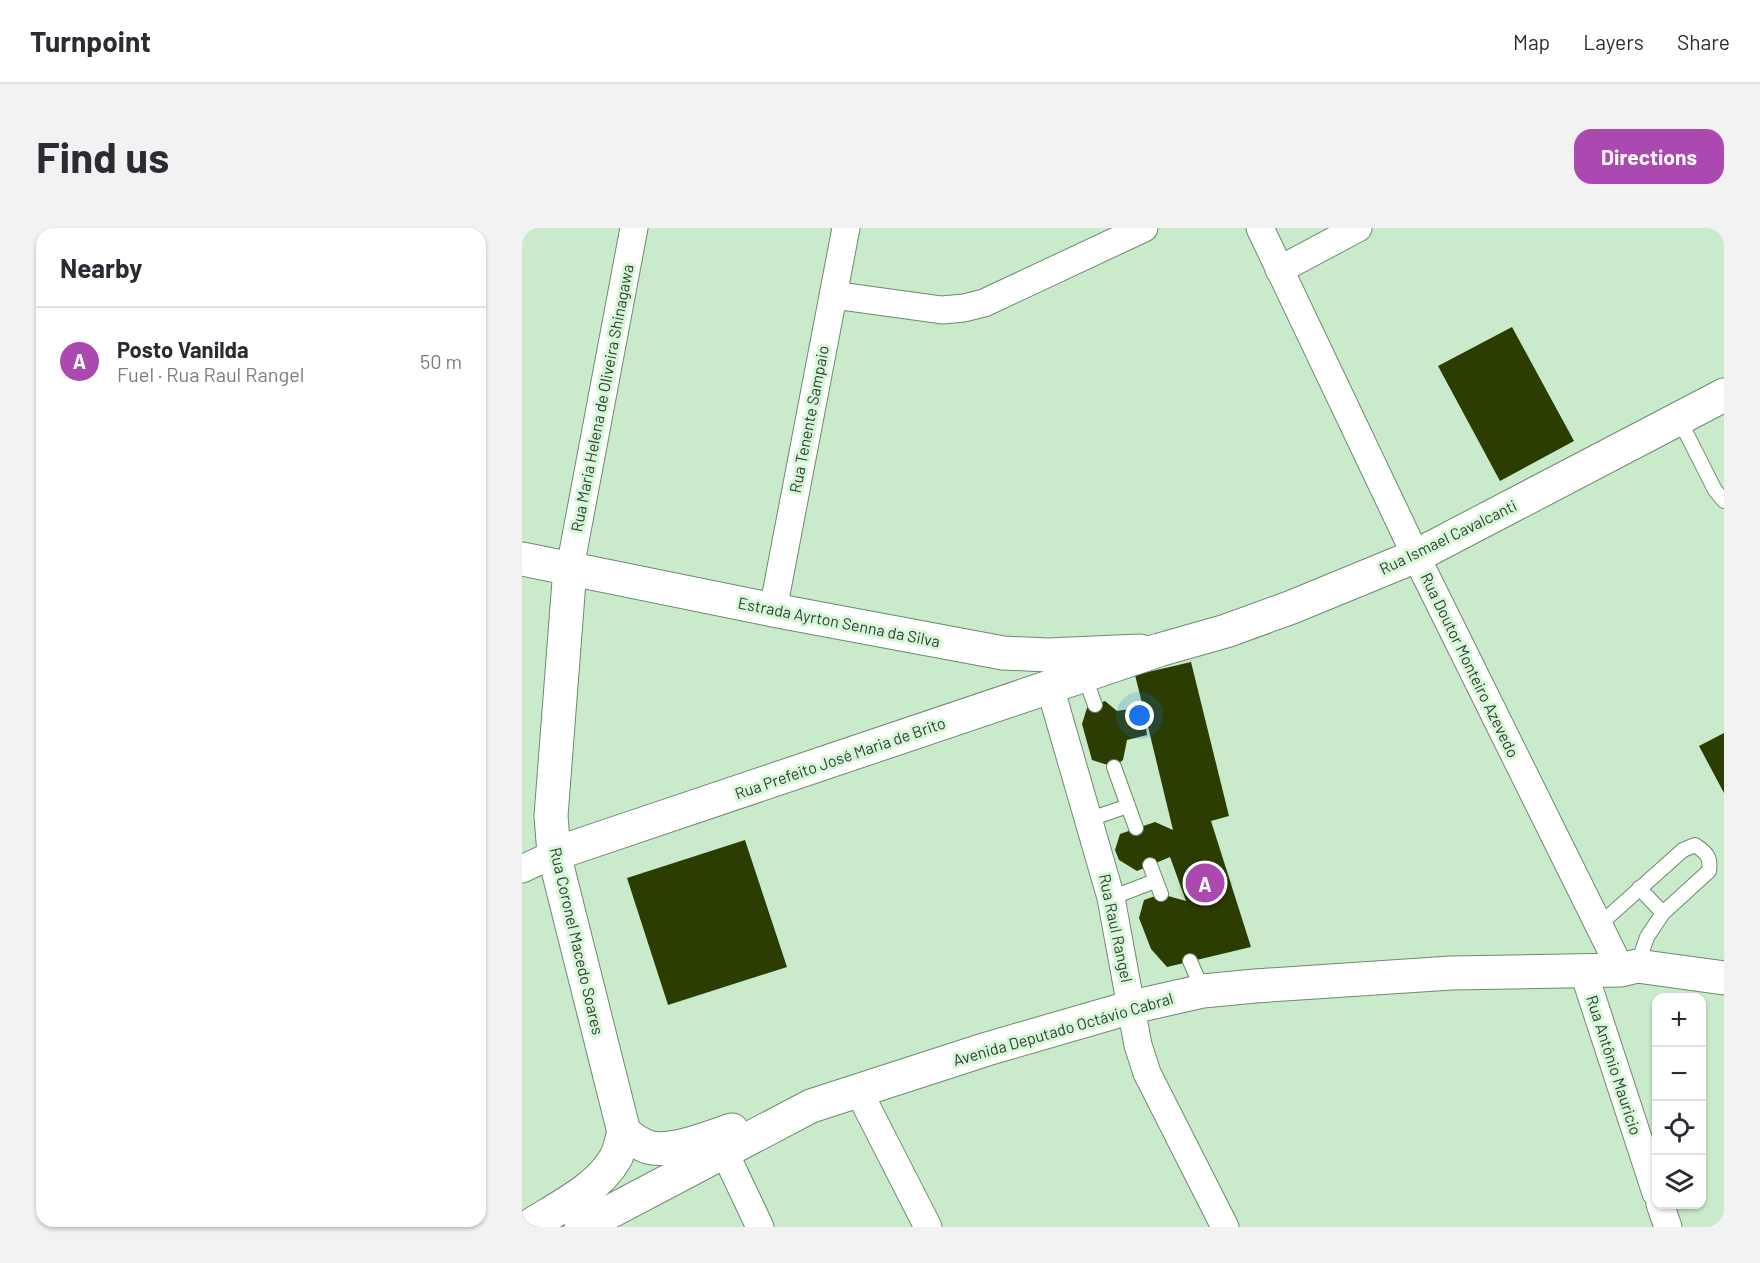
<!DOCTYPE html>
<html lang="en">
<head>
<meta charset="utf-8">
<style>
  :root { --surface:#fff; --page:#f2f2f3; --text:#2b2b33; --muted:#7c7c81; --line:#e1e1e2; --accent:#ac49b0 }
  body { margin:0; font-family:Barlow,sans-serif; background:var(--page); color:var(--text) }
  .controls { position:absolute; right:18px; bottom:18px; display:grid; overflow:hidden; border-radius:12px; box-shadow:0 2px 4px #0004 }
  .controls button { width:54px; height:54px; display:grid; place-items:center; padding:0; border:0; border-bottom:2px solid var(--line); background:var(--surface); color:var(--text); font:30px sans-serif }
  .you { position:absolute; left:618px; top:488px; width:21px; height:21px; margin:-15px; border:4px solid #fff; border-radius:50%; background:#1a73e8; box-shadow:0 0 0 9px #1a73e833 }
  .badge { display:grid; place-items:center; width:39px; height:39px; border-radius:50%; background:var(--accent); color:#fff; font-size:20px; font-weight:700 }
  .pin { position:absolute; translate:-50% -50%; border:3px solid #fff; box-shadow:0 2px 6px #0006 }
  .list { margin:0; padding:0; list-style:none }
  h2 { display:flex; justify-content:space-between; align-items:center; height:78px; margin:0; padding:0 24px; font-size:26px }
  h2 small { font-size:20px; font-weight:400; color:var(--muted) }
  .list li { display:grid; grid-template-columns:39px 1fr auto; gap:18px; align-items:center; box-sizing:border-box; height:108px; padding:0 24px; border-top:2px solid var(--line) }
  .list b { display:block; font-size:22px; white-space:nowrap }
  .list p { margin:0; font-size:20px; white-space:nowrap; color:var(--muted) }
  .list em { font-size:20px; font-style:normal; color:var(--muted) }
  .icon { flex:none; width:33px; height:33px; fill:none; stroke:currentColor; stroke-width:2; stroke-linecap:round; stroke-linejoin:round }
  .map { position:relative; flex:none; width:1202px; height:999px; overflow:hidden; border-radius:18px }
  header { display:flex; align-items:center; gap:36px; box-sizing:border-box; height:84px; padding:0 30px; background:var(--surface); border-bottom:2px solid var(--line) }
  header strong { font-size:28px }
  nav { display:flex; gap:33px; margin-inline-start:auto; font-size:21px }
  .intro { display:flex; align-items:center; justify-content:space-between; box-sizing:border-box; height:144px; padding:0 36px }
  h1 { margin:0; font-size:42px }
  .button { padding:15px 27px; border-radius:18px; background:var(--accent); color:#fff; font-size:21px; font-weight:700 }
  main { display:flex; gap:36px; padding:0 36px }
  aside { flex:1; background:var(--surface); border-radius:18px; box-shadow:0 2px 4px #0004 }
  .map>svg:first-child { display:block }
  .building { fill:#2b3d00 }
  .lines { fill:none; stroke-linecap:round; stroke-linejoin:round }
  .service-casing { stroke:#6c8a6d; stroke-width:16 }
  .minor-casing { stroke:#6c8a6d; stroke-width:29 }
  .tertiary-casing { stroke:#6c8a6d; stroke-width:35 }
  .primary-casing { stroke:#6c8a6d; stroke-width:35 }
  .service { stroke:#fff; stroke-width:14 }
  .minor { stroke:#fff; stroke-width:27 }
  .tertiary { stroke:#fff; stroke-width:33 }
  .primary { stroke:#fff; stroke-width:33 }
  .labels { text-anchor:middle; stroke-width:6; stroke-linejoin:round; paint-order:stroke }
  .street-label { font-size:16px; fill:#313e32; stroke:#d7f8d8 }
</style>
</head>
<body>
<header>
<strong>Turnpoint</strong>
<nav><a>Map</a><a>Layers</a><a>Share</a></nav>
</header>
<div class="intro"><h1>Find us</h1><a class="button">Directions</a></div>
<main>
<aside>
<h2>Nearby<small></small></h2>
<ul class="list">
<li><span class="badge">A</span><div><b>Posto Vanilda</b><p>Fuel · Rua Raul Rangel</p></div><em>50 m</em></li>
</ul>
</aside>
<div class="map">
<svg width="1202" height="999" viewBox="0 0 1202 999">
  <rect width="100%" height="100%" fill="#caebcb"/>
  <!-- building -->
  <path class="building" d="M990 99 1052 213 978 253 916 138Z
    M669 434 707 588 689 593 729 719 645 739 629 721 617 690 622 672 639 666 664 673 648 629 615 643 597 632 593 622 598 606 633 594 651 602 622 482 625 507 605 512 601 532 592 539 570 532 560 496 565 480 583 473 595 483 621 479 613 447Z
    M1202 505V565L1177 518Z
    M223 612 265 739 146 777 105 650Z"/>
  <g class="lines">
    <!-- service casing -->
    <g class="service-casing">
      <path id="service" d="M1157 191 1193 262 1202 273
        M562 447 573 477
        M592 539 614 600
        M568 591 606 578
        M628 637 639 666
        M1117 660 1141 685
        M589 670 633 653
        M1077 697 1161 622 1173 617C1185 625 1189 629 1187 643L1141 685 1125 709 1115 738
        M668 733 681 763"/>
    </g>
    <!-- minor casing -->
    <g class="minor-casing">
      <path id="minor" d="M738 0 894 328 1099 742
        M757 42 836 0
        M311 67 420 82 442 80 462 75 622 0
        M48 340 112 0
        M251 382 324 0
        M528 459 589 670 616 817 625 845 703 999
        M0 641 32 626
        M1061 742 1134 965
        M336 862 406 999
        M202 923 238 999
        M1138 976 1146 999"/>
    </g>
    <!-- tertiary casing -->
    <g class="tertiary-casing">
      <path id="tertiary" d="M0 331 251 382 481 425 526 427 618 423
        M32 626 29 588 48 340"/>
    </g>
    <!-- primary casing -->
    <g class="primary-casing">
      <path id="primary" d="M102 904C109 910 117 916 126 919 149 926 188 909 210 902
        M6 999C35 980 75 962 93 931 98 923 99 913 102 904L32 626 637 422 704 403 770 379 894 328 1202 167
        M59 999 289 878 465 821 610 779 681 763 733 758 929 745 1099 742 1115 738 1202 750"/>
    </g>
    <!-- service -->
    <use href="#service" class="service"/>
    <!-- minor -->
    <use href="#minor" class="minor"/>
    <!-- tertiary -->
    <use href="#tertiary" class="tertiary"/>
    <!-- primary -->
    <use href="#primary" class="primary"/>
  </g>
  <g class="labels">
    <!-- street labels -->
    <g class="street-label">
      <text transform="translate(80 170) rotate(-79)" y="6">Rua Maria Helena de Oliveira Shinagawa</text>
      <text transform="translate(287 191) rotate(-79)" y="6">Rua Tenente Sampaio</text>
      <text transform="translate(926 309) rotate(-26)" y="6">Rua Ismael Cavalcanti</text>
      <text transform="translate(317 394) rotate(11)" y="6">Estrada Ayrton Senna da Silva</text>
      <text transform="translate(948 437) rotate(64)" y="6">Rua Doutor Monteiro Azevedo</text>
      <text transform="translate(318 530) rotate(-19)" y="6">Rua Prefeito José Maria de Brito</text>
      <text transform="translate(594 700) rotate(78)" y="6">Rua Raul Rangel</text>
      <text transform="translate(55 713) rotate(77)" y="6">Rua Coronel Macedo Soares</text>
      <text transform="translate(541 801) rotate(-16)" y="6">Avenida Deputado Octávio Cabral</text>
      <text transform="translate(1092 837) rotate(72)" y="6">Rua Antônio Mauricio</text>
    </g>
  </g>
</svg>
<div class="controls">
<button>+</button>
<button>−</button>
<button><svg class="icon" aria-label="locate" viewBox="0 0 24 24"><circle cx="12" cy="12" r="6"/><path d="M12 2v4M12 18v4M2 12h4M18 12h4"/></svg></button>
<button><svg class="icon" aria-label="layers" viewBox="0 0 24 24"><path d="M12 4l9 5-9 5-9-5zM3 14l9 5 9-5"/></svg></button>
</div>
<div class="you"></div>
<div class="pin badge" style="left:683px;top:655px">A</div>
</div>
</main>
</body>
</html>
